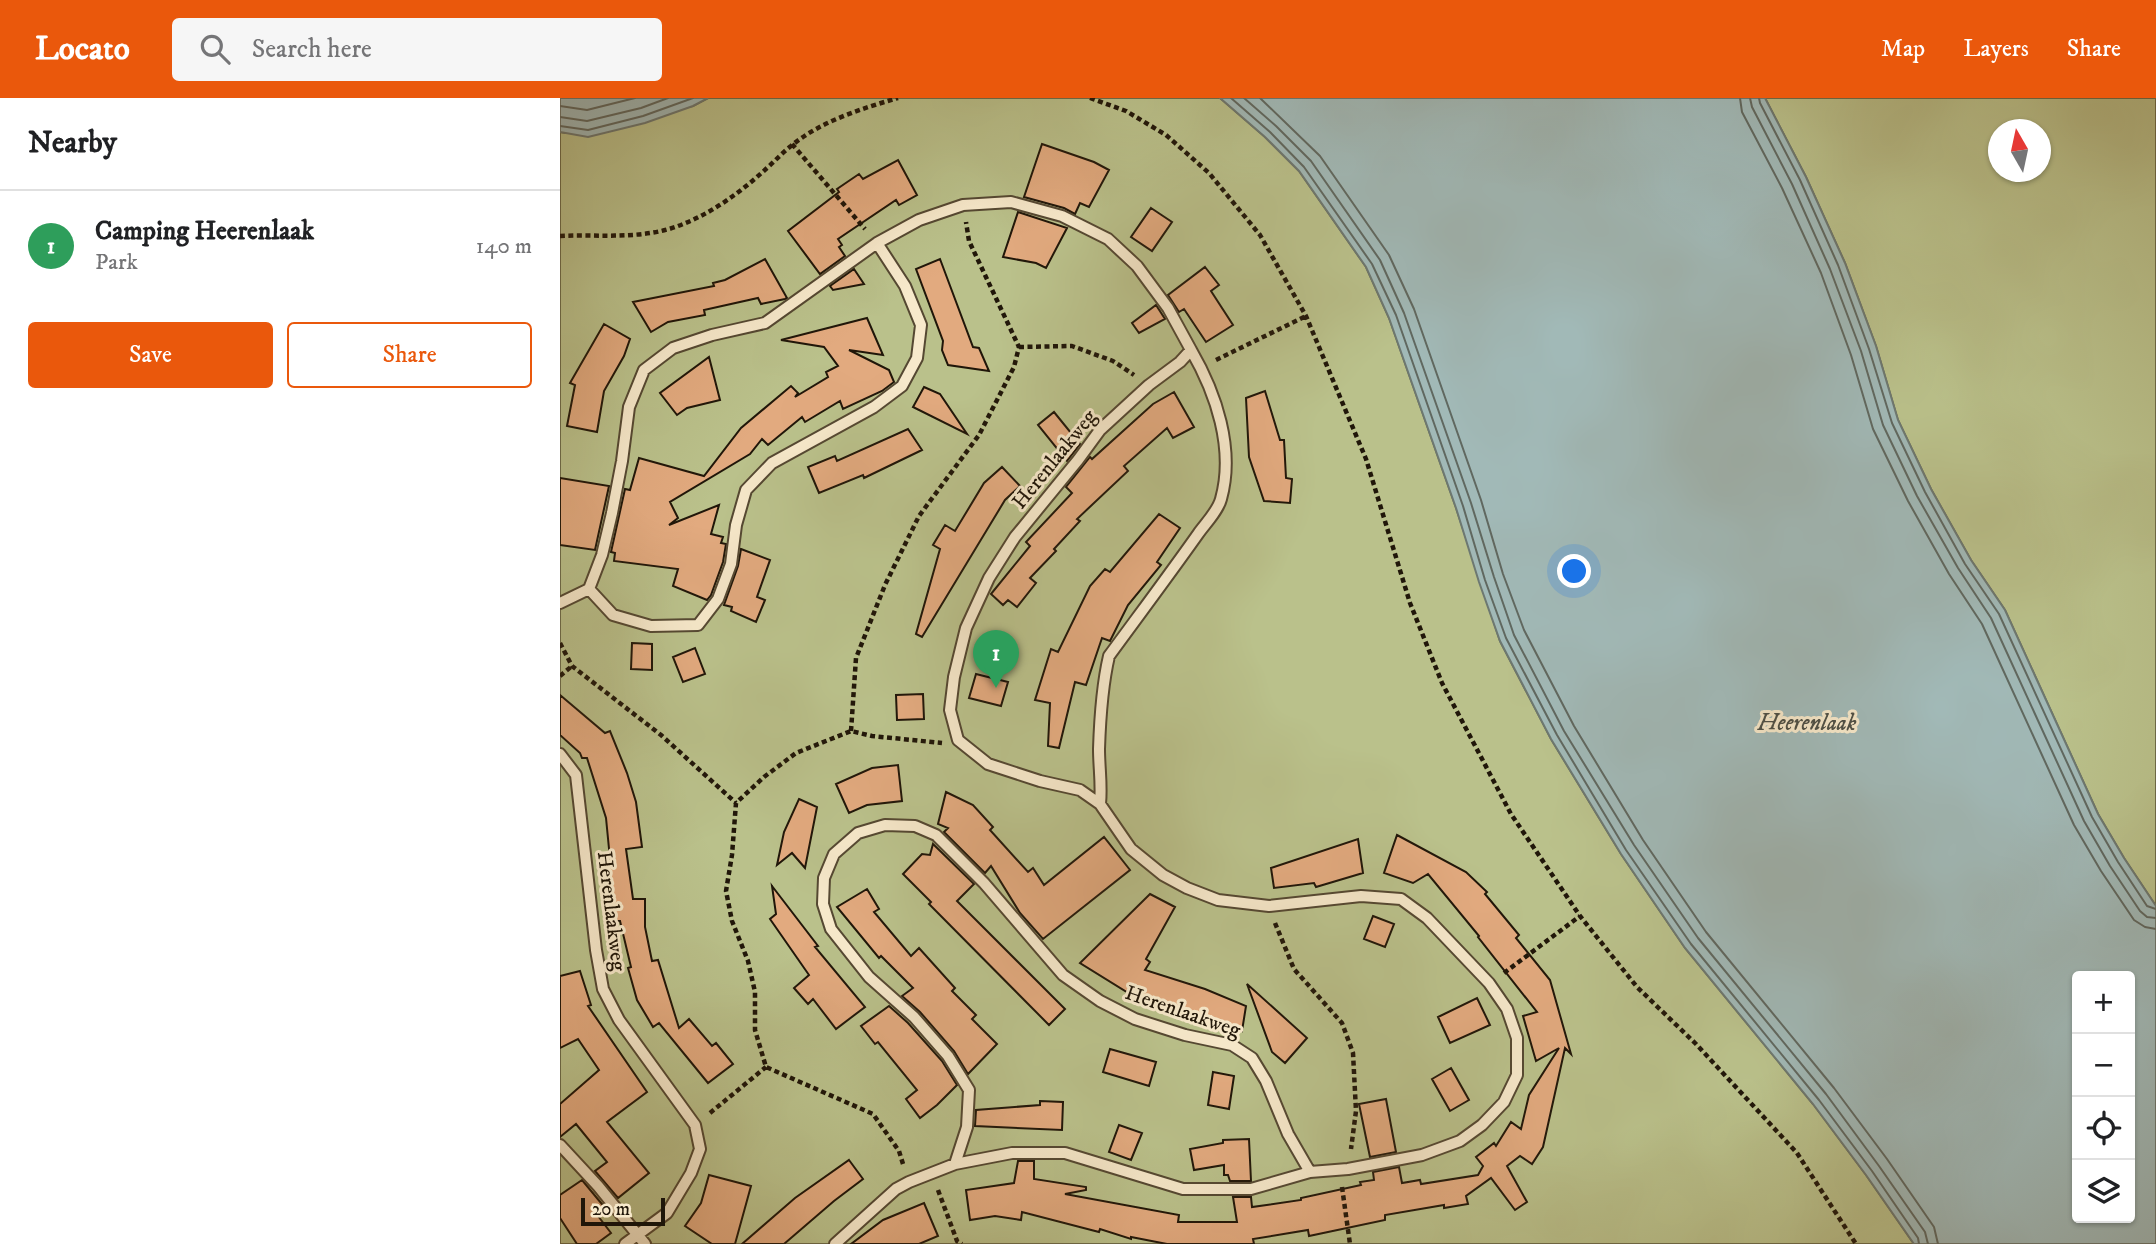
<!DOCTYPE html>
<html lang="en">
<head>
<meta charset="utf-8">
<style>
  :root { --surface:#fff; --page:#f6f6f6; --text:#202124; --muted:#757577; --line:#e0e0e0; --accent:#ea580c }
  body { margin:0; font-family:"IM FELL DW Pica",serif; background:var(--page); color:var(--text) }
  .controls { position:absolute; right:21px; bottom:21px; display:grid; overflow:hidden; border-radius:7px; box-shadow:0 2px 5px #0004 }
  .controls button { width:63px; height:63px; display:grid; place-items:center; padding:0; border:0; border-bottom:2px solid var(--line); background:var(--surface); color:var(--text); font:35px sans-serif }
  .compass { position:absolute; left:1428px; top:21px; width:63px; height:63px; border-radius:50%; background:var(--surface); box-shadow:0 2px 5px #0004; rotate:351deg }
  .scale { position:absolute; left:21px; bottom:18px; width:84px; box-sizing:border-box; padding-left:7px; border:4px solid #201609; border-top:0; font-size:19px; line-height:24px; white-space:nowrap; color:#201609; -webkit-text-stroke:5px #f7e9cb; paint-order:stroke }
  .you { position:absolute; left:1015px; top:474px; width:24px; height:24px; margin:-18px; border:5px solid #fff; border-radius:50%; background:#1a73e8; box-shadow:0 0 0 10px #1a73e833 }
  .badge { display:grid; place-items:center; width:46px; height:46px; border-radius:50%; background:var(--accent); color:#fff; font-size:23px; font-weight:700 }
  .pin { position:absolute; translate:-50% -58px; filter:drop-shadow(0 2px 4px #0008) }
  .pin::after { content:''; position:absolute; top:37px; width:24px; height:21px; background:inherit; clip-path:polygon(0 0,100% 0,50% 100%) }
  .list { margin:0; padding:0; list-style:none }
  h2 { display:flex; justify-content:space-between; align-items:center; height:91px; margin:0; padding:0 28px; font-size:30px }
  h2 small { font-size:23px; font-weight:400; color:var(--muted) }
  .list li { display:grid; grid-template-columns:46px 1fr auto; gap:21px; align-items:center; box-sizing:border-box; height:112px; padding:0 28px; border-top:2px solid var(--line) }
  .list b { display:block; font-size:26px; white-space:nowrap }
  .list p { margin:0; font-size:23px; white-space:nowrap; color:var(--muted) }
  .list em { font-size:23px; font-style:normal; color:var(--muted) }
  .actions { display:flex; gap:14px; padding:21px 28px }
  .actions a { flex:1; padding:16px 0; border:2px solid var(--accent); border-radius:7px; text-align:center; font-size:24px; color:var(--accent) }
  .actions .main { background:var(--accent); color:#fff }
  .icon { flex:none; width:38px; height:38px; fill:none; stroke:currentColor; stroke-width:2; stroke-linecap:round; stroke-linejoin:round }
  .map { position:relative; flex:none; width:1596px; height:1146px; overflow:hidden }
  header { display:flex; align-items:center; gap:42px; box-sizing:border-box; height:98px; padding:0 35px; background:var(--accent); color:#fff }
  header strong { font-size:33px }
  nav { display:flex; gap:38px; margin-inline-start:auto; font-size:24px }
  .search { width:490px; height:63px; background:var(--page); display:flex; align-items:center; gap:18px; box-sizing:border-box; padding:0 24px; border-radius:7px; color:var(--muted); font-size:26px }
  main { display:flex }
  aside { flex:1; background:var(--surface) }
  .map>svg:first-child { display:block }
  .green { fill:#bac18b; stroke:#6d6c4a; stroke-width:2; fill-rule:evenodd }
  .water { fill:#a1b9b7; stroke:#6d7871; stroke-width:2; fill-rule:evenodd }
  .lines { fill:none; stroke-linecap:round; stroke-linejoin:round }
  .shore { stroke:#606860; stroke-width:2 }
  .building { fill:#e2aa7f; stroke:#201609; stroke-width:2 }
  .service-casing { stroke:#554832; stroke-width:14 }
  .path { stroke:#201609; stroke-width:4.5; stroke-dasharray:5 3.5; stroke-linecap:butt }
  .service { stroke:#f7e9cb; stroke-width:10 }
  .labels { text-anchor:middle; stroke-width:6; stroke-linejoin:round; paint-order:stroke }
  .street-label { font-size:21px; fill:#201609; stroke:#f7e9cb }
  .water-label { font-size:23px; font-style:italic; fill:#4d4f46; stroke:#f7e9cb }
</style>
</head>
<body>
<header>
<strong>Locato</strong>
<div class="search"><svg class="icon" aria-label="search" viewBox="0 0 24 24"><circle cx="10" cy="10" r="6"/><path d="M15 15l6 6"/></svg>Search here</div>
<nav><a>Map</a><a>Layers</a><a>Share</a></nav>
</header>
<main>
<aside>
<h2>Nearby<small></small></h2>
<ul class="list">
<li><span class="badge" style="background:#2e9e5b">1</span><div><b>Camping Heerenlaak</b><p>Park</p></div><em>140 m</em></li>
</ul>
<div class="actions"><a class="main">Save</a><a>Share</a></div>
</aside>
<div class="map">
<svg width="1596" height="1146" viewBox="0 0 1596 1146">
  <rect width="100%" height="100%" fill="#f3ddaf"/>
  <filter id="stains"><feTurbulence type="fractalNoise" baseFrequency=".00286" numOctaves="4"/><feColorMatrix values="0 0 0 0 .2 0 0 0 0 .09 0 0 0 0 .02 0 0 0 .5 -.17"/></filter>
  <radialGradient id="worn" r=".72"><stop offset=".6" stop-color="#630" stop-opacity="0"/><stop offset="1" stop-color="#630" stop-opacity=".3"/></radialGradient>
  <!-- green -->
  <path class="green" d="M148 0H660L705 39 739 73 806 169 829 220 896 410 940 543 991 641 1061 756 1125 850 1253 1006 1306 1077 1354 1146H0V34L5 35 133 8Z
    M1205 0H1596V808L1564 760 1538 716 1445 512 1411 462 1371 391 1338 322 1316 248 1285 165 1246 79ZM1438 32H1480V74H1438Z"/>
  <!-- water -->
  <path class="water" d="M0 0H148L133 8 85 25 28 39 0 34Z
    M660 0H1205L1246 79 1285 165 1316 248 1338 322 1371 391 1411 462 1445 512 1538 716 1564 760 1596 808V1146H1354L1306 1077 1253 1006 1125 850 1061 756 991 641 940 543 919 484 896 410 829 220 806 169 739 73 705 39ZM1517 878H1570V1120H1517Z"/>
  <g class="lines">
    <!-- shore -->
    <path class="shore" d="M671 0 710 34 744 69 812 166 836 217 903 408 925 482 946 540 997 637 1066 752 1131 846 1259 1002 1312 1073 1358 1140 1359 1146
      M684 0 716 28 751 63 820 162 844 215 911 405 934 479 954 537 1004 633 1074 747 1138 840 1266 996 1319 1068 1365 1134 1368 1146
      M700 0 760 58 829 157 854 211 921 402 943 476 964 532 1014 628 1083 742 1146 834 1274 990 1327 1061 1374 1129 1378 1146
      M1180 0 1182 14 1222 90 1261 175 1291 257 1313 331 1348 403 1389 476 1422 526 1514 727 1541 773 1574 822 1585 829 1596 831
      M1190 0 1192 9 1232 86 1270 171 1301 253 1323 327 1357 398 1398 470 1431 520 1524 723 1550 768 1580 813 1587 819 1596 820
      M1199 0 1200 5 1240 82 1278 167 1309 251 1332 325 1365 394 1405 466 1439 516 1532 719 1558 764 1587 808 1596 811
      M0 8 27 12 75 0
      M0 19 27 23 81 10 108 0
      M0 28 28 32 83 18 133 0"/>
  </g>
  <!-- building -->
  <path class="building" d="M482 46 534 64 549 72 529 109 520 105 515 116 504 110 464 99Z
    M338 62 357 97 339 107 336 102 278 141 282 147 279 149 285 158 260 176 228 133 279 94 277 91 299 76 303 81Z
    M591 110 612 124 592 153 571 139Z
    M458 114 507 130 486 170 476 165 443 159Z
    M205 161 227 200 225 201 201 206 198 200 144 212 145 217 108 224 91 234 73 204 154 188 153 185 165 182Z
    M380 161 413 249 419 250 429 273 388 267 382 252 383 243 356 171Z
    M645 169 659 187 651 193 673 227 646 244 624 211 619 214 608 197Z
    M294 171 304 186 273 192 270 188Z
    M596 207 605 221 579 235 572 225Z
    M307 220 323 257 289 252 329 272 334 284 322 293 283 311 280 303 245 324 242 319 208 347 202 341 190 356 110 404 118 420 109 427 159 407 151 436 163 439 161 445 166 446 163 464 151 497 147 502 113 488 118 471 54 463 55 455 51 454 65 391 70 392 79 360 144 378 181 330 231 288 238 295 235 299 268 279 266 274 278 268 264 249 221 242Z
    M44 226 70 241 64 258 44 293 37 334 7 328 15 287 10 285Z
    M149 259 160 302 127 310 117 317 100 295Z
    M364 289 380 296 407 336 353 309Z
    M705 293 720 342H724L726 380 732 381 730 405 704 403 689 359 686 300Z
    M614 294 634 329 613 340 607 330 564 368 568 373 517 421 520 423 494 451 496 453 470 480 476 485 457 509 448 502 443 507 431 496 470 448 466 444 512 395 506 389 530 359 532 361 593 306Z
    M494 314 520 346 507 363 478 327Z
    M348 331 362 352 304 380 303 377 259 395 248 369 275 358 277 363Z
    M442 369 460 388 445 402 362 539 356 536 380 451 373 447 385 427 395 433 424 385Z
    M0 380 49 388 35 452 0 447Z
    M599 416 620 430 597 464 601 467 568 507 550 543 542 540 526 587 515 584 499 650 488 648 490 605 475 602 491 551 498 554 530 488 545 471 550 474Z
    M181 451 210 462 197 499 205 502 196 524 171 513 172 509 164 507 178 468Z
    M72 545 92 546V572L71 571Z
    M135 550 145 576 123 584 113 559Z
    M416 576 448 584 441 608 409 600Z
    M363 596 364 621 337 622 336 597Z
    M0 597 45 635 50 633 67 675 76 704 82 749 66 751 73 801H85V829L92 863 98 862 119 930 129 921 152 948 156 945 173 966 148 985 99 925 93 929 77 902 68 870 71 869 60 823H49L50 789 44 790 40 762 50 761 46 720 27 660H22L20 655 0 637Z
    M338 667 342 703 307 707 289 715 276 686 312 670Z
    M386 694 413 707 433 729 430 732 468 774 473 770 484 787 544 739 570 772 483 841 460 815 431 768 425 775 384 734 388 730 378 726Z
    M239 701 257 709 245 770 232 755 217 767 224 734Z
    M837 737 906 774 927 794 925 796 959 837 956 840 990 882 1011 956 1005 950 983 1049 972 1066 960 1058 947 1068 967 1104 955 1112 931 1080 906 1098 908 1106 884 1110V1107L825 1117V1122L749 1138 748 1132 693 1141 694 1146H607L571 1139V1141L540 1131 539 1134 462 1114 461 1122 435 1118 410 1122 406 1092 454 1085 458 1063H474V1081L526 1089V1092L505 1096 619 1117 618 1124H677L673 1099H691L692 1109 741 1102V1100L801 1087 800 1084 814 1082 813 1074 839 1069 842 1085 860 1082 861 1086 918 1077 923 1068 916 1059 934 1045 936 1048 951 1024 961 1031 969 997 999 950 976 963 963 918 977 914 918 839 919 838 868 776 853 785 824 775Z
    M798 741 803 775 756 789 754 785 714 790 711 770Z
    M373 746 414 786 397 803 505 911 489 927 369 806 371 804 343 776 362 756 370 757Z
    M212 788 258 848 255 849 305 909 276 931 253 901 248 906 234 890 249 877 210 821 216 816Z
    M307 791 319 811 314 814 351 858 359 850 395 890 392 893 416 917 412 921 437 946 408 976 394 953 360 914 342 898 353 890 321 858 319 860 277 809Z
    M590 796 615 809 586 861 590 864 585 872 645 891 686 908 682 933 657 922 655 927 621 912 619 917 591 909 520 865Z
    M813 818 834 826 825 849 804 841Z
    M20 873 31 907 28 908 87 994 47 1024 89 1075 58 1100 35 1073 47 1064 16 1026 0 1039V1006L39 972 18 941 0 950V878Z
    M687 886 747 940 725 965 712 954Z
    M917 900 930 927 890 945 878 919Z
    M329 908 348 925 382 963 397 987 377 1007 360 1020 346 1001 357 992 318 944 315 946 301 928Z
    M550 951 596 964 589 988 543 974Z
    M891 970 909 1002 890 1013 872 981Z
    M653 974 674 978 669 1011 648 1007Z
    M826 1001 836 1054 810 1059 799 1006Z
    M480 1003 503 1004 502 1032 415 1028 416 1012 480 1007Z
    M559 1027 582 1035 571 1062 549 1054Z
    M689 1041 691 1083H670L668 1077H664V1067L634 1072 630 1051 663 1045V1042Z
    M289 1062 303 1081 274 1103 224 1146H182L235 1100Z
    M149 1077 191 1088 175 1146H152L125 1128 141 1105Z
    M22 1082 46 1111 38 1118 51 1135 36 1146H17L0 1120V1097Z
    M364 1105 378 1138 359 1146H291L323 1122Z"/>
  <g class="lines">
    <!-- service casing -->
    <g class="service-casing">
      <path id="service" d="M29 491 53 517 91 528 138 527 158 501 171 466 176 427 186 392 212 365 314 309 342 288 357 260 361 227 345 188 317 145
        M0 505 29 491 42 457 52 415 62 363 69 309 84 272 113 250 152 237 205 225 317 145 359 122 403 107 451 104 502 118 548 141 577 168 608 210 631 252
        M0 656 16 677 36 852 43 891 59 922 135 1027 140 1051 131 1075 107 1115 65 1146
        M0 1047 38 1088 85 1146
        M395 1066 407 1029 409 992 388 958 354 919 309 879 271 831 263 806 264 780 274 756 298 735 325 727 355 728 376 737 424 785 503 877 540 903 575 921 625 937 672 947 692 960 706 983 728 1036 750 1074
        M275 1146 336 1091 349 1084 395 1066 452 1055H505L623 1091H691L750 1074 788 1071 862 1057 900 1043 922 1027 944 1004 957 977V940L947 911 929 885 867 820 841 801 801 798 709 808 658 802 627 790 603 777 571 751 540 706 520 692 480 683 428 666 398 642 390 612 394 579 406 530 429 480 455 439 518 362 540 332 589 287 620 264 631 252C656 295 675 351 661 401 658 413 645 426 638 436 609 477 579 517 549 558 542 588 540 620 539 651 539 670 542 687 540 706"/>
    </g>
    <!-- path -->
    <path class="path" d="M530 0 566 13 606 37 649 75 700 137 746 218 806 361 850 505 882 585 951 716 1020 818 1077 889 1136 946 1237 1055 1296 1146
      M232 46 305 131
      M0 138C38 136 81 142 118 128 151 116 181 94 207 70 215 63 222 55 231 48 259 24 303 10 338 0
      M459 249 512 248 553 263 574 277
      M656 262 746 218
      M0 545 12 568 101 637 176 705
      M0 578 12 568
      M291 633 296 560 325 487 359 418 419 337 454 269 459 249 409 143 406 124
      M715 825 734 871 782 925 793 955 796 1013 791 1051
      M944 875 1020 818
      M150 1015 206 969
      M343 1066 339 1053 313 1016 206 969 195 932V894L188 863 172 823 166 793 172 757 176 705 204 679 236 655 291 633 312 638 382 645
      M782 1089 790 1146
      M378 1092 397 1143 402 1146"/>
    <!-- service -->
    <use href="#service" class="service"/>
  </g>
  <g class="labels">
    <!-- street labels -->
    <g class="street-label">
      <text transform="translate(494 361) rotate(-51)" y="7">Herenlaakweg</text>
      <text transform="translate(52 813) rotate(83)" y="7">Herenlaakweg</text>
      <text transform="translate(623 913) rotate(19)" y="7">Herenlaakweg</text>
    </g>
    <!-- water labels -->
    <g class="water-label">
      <text x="1247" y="632">Heerenlaak</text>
    </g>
  </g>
  <rect width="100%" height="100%" filter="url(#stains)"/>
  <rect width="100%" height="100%" fill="url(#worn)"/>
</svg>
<div class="controls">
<button>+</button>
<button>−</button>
<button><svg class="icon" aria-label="locate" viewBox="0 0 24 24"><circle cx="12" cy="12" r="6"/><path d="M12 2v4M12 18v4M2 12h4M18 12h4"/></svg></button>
<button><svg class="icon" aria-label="layers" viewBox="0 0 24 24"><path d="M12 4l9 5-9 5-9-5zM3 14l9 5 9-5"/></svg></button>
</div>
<svg class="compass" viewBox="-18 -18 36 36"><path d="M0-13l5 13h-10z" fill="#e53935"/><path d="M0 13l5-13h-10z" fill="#757577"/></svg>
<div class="scale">20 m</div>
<div class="you"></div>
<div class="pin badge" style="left:436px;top:590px;background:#2e9e5b">1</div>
</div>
</main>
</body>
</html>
